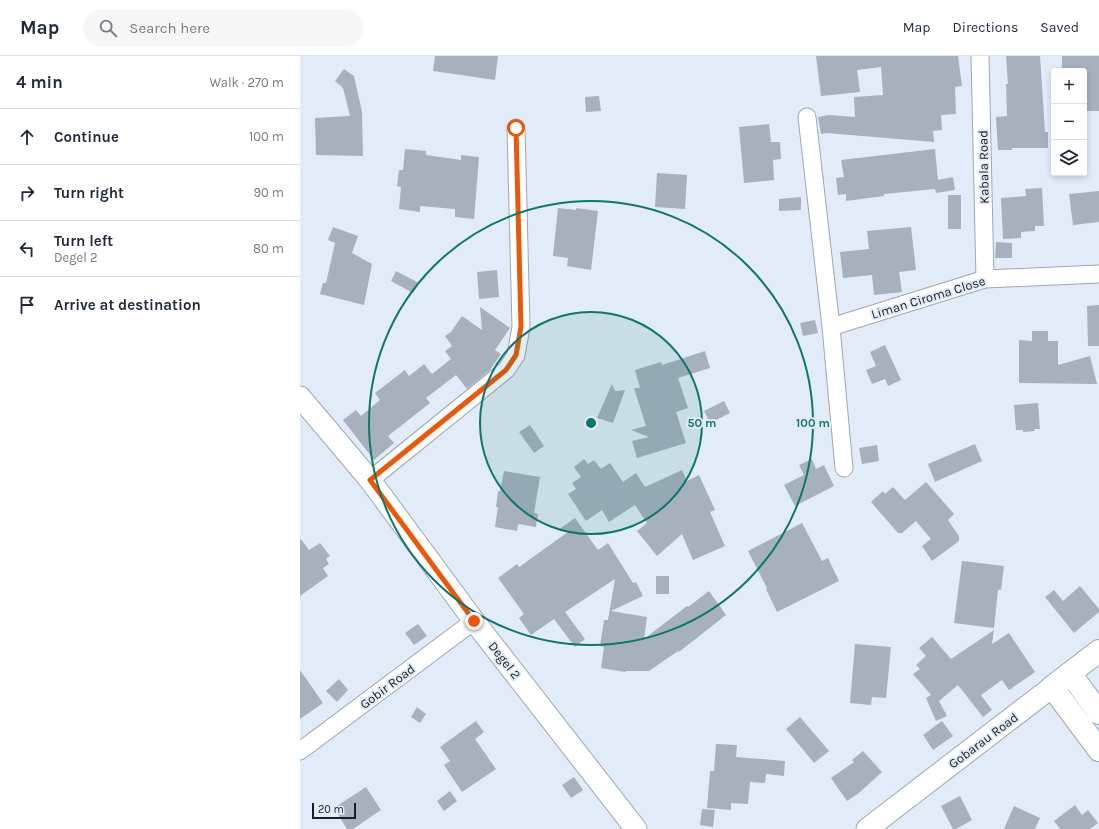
<!DOCTYPE html>
<html lang="en">
<head>
<meta charset="utf-8">
<style>
  :root { --surface:#fff; --page:#f6f6f7; --text:#1f2937; --muted:#747a83; --line:#e0e1e3 }
  body { margin:0; font-family:Karla,sans-serif; background:var(--page); color:var(--text) }
  .controls { position:absolute; right:12px; top:12px; display:grid; overflow:hidden; border-radius:4px; box-shadow:0 2px 6px #0003 }
  .controls button { width:36px; height:36px; display:grid; place-items:center; padding:0; border:0; border-bottom:1px solid var(--line); background:var(--surface); color:var(--text); font:20px sans-serif }
  .scale { position:absolute; left:12px; bottom:10px; width:44px; box-sizing:border-box; padding-left:4px; border:2px solid #1b1f23; border-top:0; font-size:11px; line-height:14px; white-space:nowrap; color:#1b1f23; -webkit-text-stroke:3px #e2ecf8; paint-order:stroke }
  .stop { position:absolute; width:12px; height:12px; margin:-9px; border:3px solid #ea580c; border-radius:50%; background:#fff }
  .stop.end { background:#ea580c; border-color:#fff; box-shadow:0 1px 4px #0008 }
  .list { margin:0; padding:0; list-style:none }
  h2 { display:flex; justify-content:space-between; align-items:center; height:52px; margin:0; padding:0 16px; font-size:17px }
  h2 small { font-size:13px; font-weight:400; color:var(--muted) }
  .list li { display:grid; grid-template-columns:26px 1fr auto; gap:12px; align-items:center; box-sizing:border-box; height:56px; padding:0 16px; border-top:1px solid var(--line) }
  .list b { display:block; font-size:15px; white-space:nowrap }
  .list p { margin:0; font-size:13px; white-space:nowrap; color:var(--muted) }
  .list em { font-size:13px; font-style:normal; color:var(--muted) }
  .icon { flex:none; width:22px; height:22px; fill:none; stroke:currentColor; stroke-width:2; stroke-linecap:round; stroke-linejoin:round }
  .map { position:relative; flex:none; width:799px; height:773px; overflow:hidden }
  header { display:flex; align-items:center; gap:24px; box-sizing:border-box; height:56px; padding:0 20px; background:var(--surface); border-bottom:1px solid var(--line) }
  header strong { font-size:19px }
  nav { display:flex; gap:22px; margin-inline-start:auto; font-size:14px }
  .search { width:280px; height:36px; background:var(--page); display:flex; align-items:center; gap:10px; box-sizing:border-box; padding:0 14px; border-radius:22px; color:var(--muted); font-size:15px }
  main { display:flex }
  aside { flex:1; background:var(--surface) }
  .map>svg:first-child { display:block }
  .building { fill:#a7b1bd }
  .lines { fill:none; stroke-linecap:round; stroke-linejoin:round }
  .minor-casing { stroke:#9da7b3; stroke-width:19 }
  .tertiary-casing { stroke:#9da7b3; stroke-width:23 }
  .primary-casing { stroke:#9da7b3; stroke-width:24 }
  .minor { stroke:#fff; stroke-width:17 }
  .tertiary { stroke:#fff; stroke-width:21 }
  .primary { stroke:#fff; stroke-width:22 }
  .route { stroke:#ea580c; stroke-width:5 }
  .ring { fill:none; stroke:#0f766e; stroke-width:2 }
  .labels { text-anchor:middle; stroke-width:4; stroke-linejoin:round; paint-order:stroke }
  .street-label { font-size:13px; fill:#1b1f23; stroke:#e2ecf8 }
  .centre { fill:#0f766e; stroke:#e2ecf8; stroke-width:2 }
  .ring-label { font-size:12px; text-anchor:middle; font-weight:bold; fill:#0f766e; stroke:#e2ecf8; stroke-width:4; stroke-linejoin:round; paint-order:stroke }
</style>
</head>
<body>
<header>
<strong>Map</strong>
<div class="search"><svg class="icon" aria-label="search" viewBox="0 0 24 24"><circle cx="10" cy="10" r="6"/><path d="M15 15l6 6"/></svg>Search here</div>
<nav><a>Map</a><a>Directions</a><a>Saved</a></nav>
</header>
<main>
<aside>
<h2>4 min<small>Walk · 270 m</small></h2>
<ul class="list">
<li><svg class="icon" aria-label="ahead" viewBox="0 0 24 24"><path d="M12 20V5M6 11l6-6 6 6"/></svg><div><b>Continue</b></div><em>100 m</em></li>
<li><svg class="icon" aria-label="right" viewBox="0 0 24 24"><path d="M7 20v-9h11M14 6l5 5-5 5"/></svg><div><b>Turn right</b></div><em>90 m</em></li>
<li><svg class="icon" aria-label="left" viewBox="0 0 24 24"><path d="M17 20v-9H6M10 6l-5 5 5 5"/></svg><div><b>Turn left</b><p>Degel 2</p></div><em>80 m</em></li>
<li><svg class="icon" aria-label="arrive" viewBox="0 0 24 24"><path d="M6 21V4h12l-3 4 3 4H6"/></svg><div><b>Arrive at destination</b></div></li>
</ul>
</aside>
<div class="map">
<svg width="799" height="773" viewBox="0 0 799 773">
  <rect width="100%" height="100%" fill="#e2ecf8"/>
  <!-- building -->
  <path class="building" d="M135 0H198L195 24 133 15Z
    M516 0H658L662 30 655 31 656 58 641 59 642 74 633 75 634 86 527 77 521 78 518 61 529 59 555 61 554 41 583 39 581 11 557 14 560 36 521 40Z
    M706 0H740L745 76H748V92H712V94H698L696 61 707 60 706 28H708Z
    M762 0H799V55H784V15H762Z
    M44 13 54 20 62 56 63 100 16 99 15 62 50 60 43 32 35 25Z
    M299 40 301 55 286 56 285 41Z
    M469 68 471 86H480L481 103 473 104 474 124 444 127 439 71Z
    M105 93 126 95V99L161 104V99L179 101 174 163 155 161V153L120 150V156L99 153 101 131 97 130 99 114H103Z
    M635 93 638 124 653 121 655 134 636 137 635 133 584 138V140L546 145V138L538 139 536 122 544 121 541 104Z
    M357 117 387 119 385 153 355 151Z
    M742 132 744 170H735V175L721 176V182L703 183 701 142 726 140 725 133Z
    M799 135V166L773 169 769 138Z
    M648 139H661V173H648Z
    M501 141V154L479 155V143Z
    M258 152 276 154V152L298 155 291 214 267 210 268 202 253 200Z
    M33 171 58 180 52 197 72 208 64 249 20 238 23 227H26L35 187 28 184Z
    M611 171 616 214 599 216 602 236 574 239 572 219 543 222 540 196 569 193 567 175Z
    M696 186 712 187V202H695Z
    M197 214 199 241 179 243 177 216Z
    M96 215 119 227 113 237 91 225Z
    M799 249V290H788L787 250Z
    M180 251 210 272 195 294 201 298 190 314 167 333 156 319 126 342 130 347 88 380 94 387 74 404 43 364 56 354 61 360 80 344 75 337 105 314 109 320 124 308 132 318 151 303 145 295 152 290 145 280 151 276 162 260 182 274Z
    M515 264 518 277 503 280 500 267Z
    M732 275H748V285H758V309L790 300 797 328 719 327V284L732 285Z
    M585 289 601 324 588 330 585 323 572 328 566 314 576 310 570 296Z
    M405 295 410 312 378 322 388 352 376 356 386 387 337 402 332 385 349 381 331 374 346 370 334 332H340L335 314 361 306 362 309Z
    M312 328 315 335 325 334 313 367 297 362Z
    M424 345 430 357 410 367 404 355Z
    M738 347 740 373H734L735 375 723 376V374H716L714 349Z
    M230 369 244 390 234 397 219 376Z
    M675 388 682 405 635 426 628 408Z
    M577 389 579 405 562 408 559 392Z
    M284 403 288 408 294 404 301 413 310 407 323 426 336 417 345 431 382 414 387 425 399 419 415 454 410 456 425 490 393 504 382 478 357 500 337 475 347 467 335 449 309 466 302 454 286 465 268 438 276 433 272 427 281 421 274 411Z
    M512 403 516 413 524 409 534 430 495 450 484 429 504 419 499 409Z
    M204 415 240 421 234 457 238 458 236 471 218 468 217 475 195 471 198 451H196L198 435H200Z
    M626 426 654 458 648 464 659 480V485L632 505 622 490 631 483 616 465 602 477H598L571 446 583 435 585 438 593 431 605 444Z
    M275 462 298 494 308 487 333 527 336 526 343 540 311 555 347 561 344 583 387 550 388 551 409 535 426 559 379 596 378 595 349 615H326L325 616 301 612 304 591 300 590 304 564H308L315 523 265 556 285 583 275 591 254 563 231 579 219 562 224 558 198 522 217 508 219 511 268 476 258 474Z
    M502 467 522 505 528 502 539 525 477 556 466 533 467 532 448 495Z
    M0 482 9 494 20 487 30 500 26 503 29 508 23 512 28 520 0 540Z
    M662 505 704 510 701 534H698L694 572 654 567Z
    M356 520H369V538H356Z
    M780 530 799 553V556L774 577 745 541 754 534 763 545Z
    M118 568 127 580 114 589 105 577Z
    M694 574 692 588 709 577 735 616 709 634 702 624 681 639 692 654 683 661 658 629 639 645 647 660 636 665 626 642 631 639 613 618 620 613 616 609 626 600 619 592 632 581 651 603Z
    M555 588 591 591 586 642 572 641 571 649 550 647Z
    M0 614 23 647 0 663Z
    M39 623 48 634 37 646 26 635Z
    M117 651 126 658 120 667 111 661Z
    M500 661 529 695 514 707 486 673Z
    M176 665 184 676 175 683 196 713 162 736 144 709 150 705 140 691Z
    M642 665 653 680 633 694 623 679Z
    M416 688 437 689 436 701 485 705 484 720 466 718 465 727 450 726 448 748 431 747V754L407 752 410 715H414Z
    M563 695 582 716 559 737 547 745 531 722 554 706 552 704Z
    M274 721 283 734 271 742 262 729Z
    M66 731 81 754 53 773H47L34 752Z
    M150 735 157 745 144 755 137 745Z
    M660 740 672 764 656 773H653L641 750Z
    M775 749 782 759 788 754 798 767 790 773H760L754 765Z
    M714 750 740 762 735 773H704Z
    M402 753 415 754 413 771 400 769Z"/>
  <g class="lines">
    <!-- minor casing -->
    <g class="minor-casing">
      <path id="minor" d="M680 0 685 223
        M507 61 531 271 544 412
        M531 271 685 223 799 218
        M70 424 206 314 216 299 221 271 216 72
        M0 695 174 565"/>
    </g>
    <!-- tertiary casing -->
    <g class="tertiary-casing">
      <path id="tertiary" d="M0 341 70 424 174 565 336 773
        M567 773 752 631"/>
    </g>
    <!-- primary casing -->
    <g class="primary-casing">
      <path id="primary" d="M799 595 752 631 799 694
        M770 617 799 657"/>
    </g>
    <!-- minor -->
    <use href="#minor" class="minor"/>
    <!-- tertiary -->
    <use href="#tertiary" class="tertiary"/>
    <!-- primary -->
    <use href="#primary" class="primary"/>
  </g>
  <g class="lines">
    <!-- route -->
    <path class="route" d="M174 565 70 424 206 314 216 299 221 271 216 72"/>
  </g>
  <!-- distance rings -->
  <circle cx="291" cy="367" r="111" fill="#0f766e" fill-opacity=".12"/>
  <g class="ring">
    <circle cx="291" cy="367" r="111"/>
    <circle cx="291" cy="367" r="222"/>
  </g>
  <g class="labels">
    <!-- street labels -->
    <g class="street-label">
      <text transform="translate(683 111) rotate(-91)" y="5">Kabala Road</text>
      <text transform="translate(628 241) rotate(-17)" y="5">Liman Ciroma Close</text>
      <text transform="translate(205 604) rotate(52)" y="5">Degel 2</text>
      <text transform="translate(87 630) rotate(-37)" y="5">Gobir Road</text>
      <text transform="translate(683 684) rotate(-37)" y="5">Gobarau Road</text>
    </g>
  </g>
  <circle cx="291" cy="367" r="6" class="centre"/>
  <g class="ring-label">
    <text x="402" y="371">50 m</text>
    <text x="513" y="371">100 m</text>
  </g>
</svg>
<div class="controls">
<button>+</button>
<button>−</button>
<button><svg class="icon" aria-label="layers" viewBox="0 0 24 24"><path d="M12 4l9 5-9 5-9-5zM3 14l9 5 9-5"/></svg></button>
</div>
<div class="scale">20 m</div>
<div class="stop" style="left:216px;top:72px"></div>
<div class="stop end" style="left:174px;top:565px"></div>
</div>
</main>
</body>
</html>
